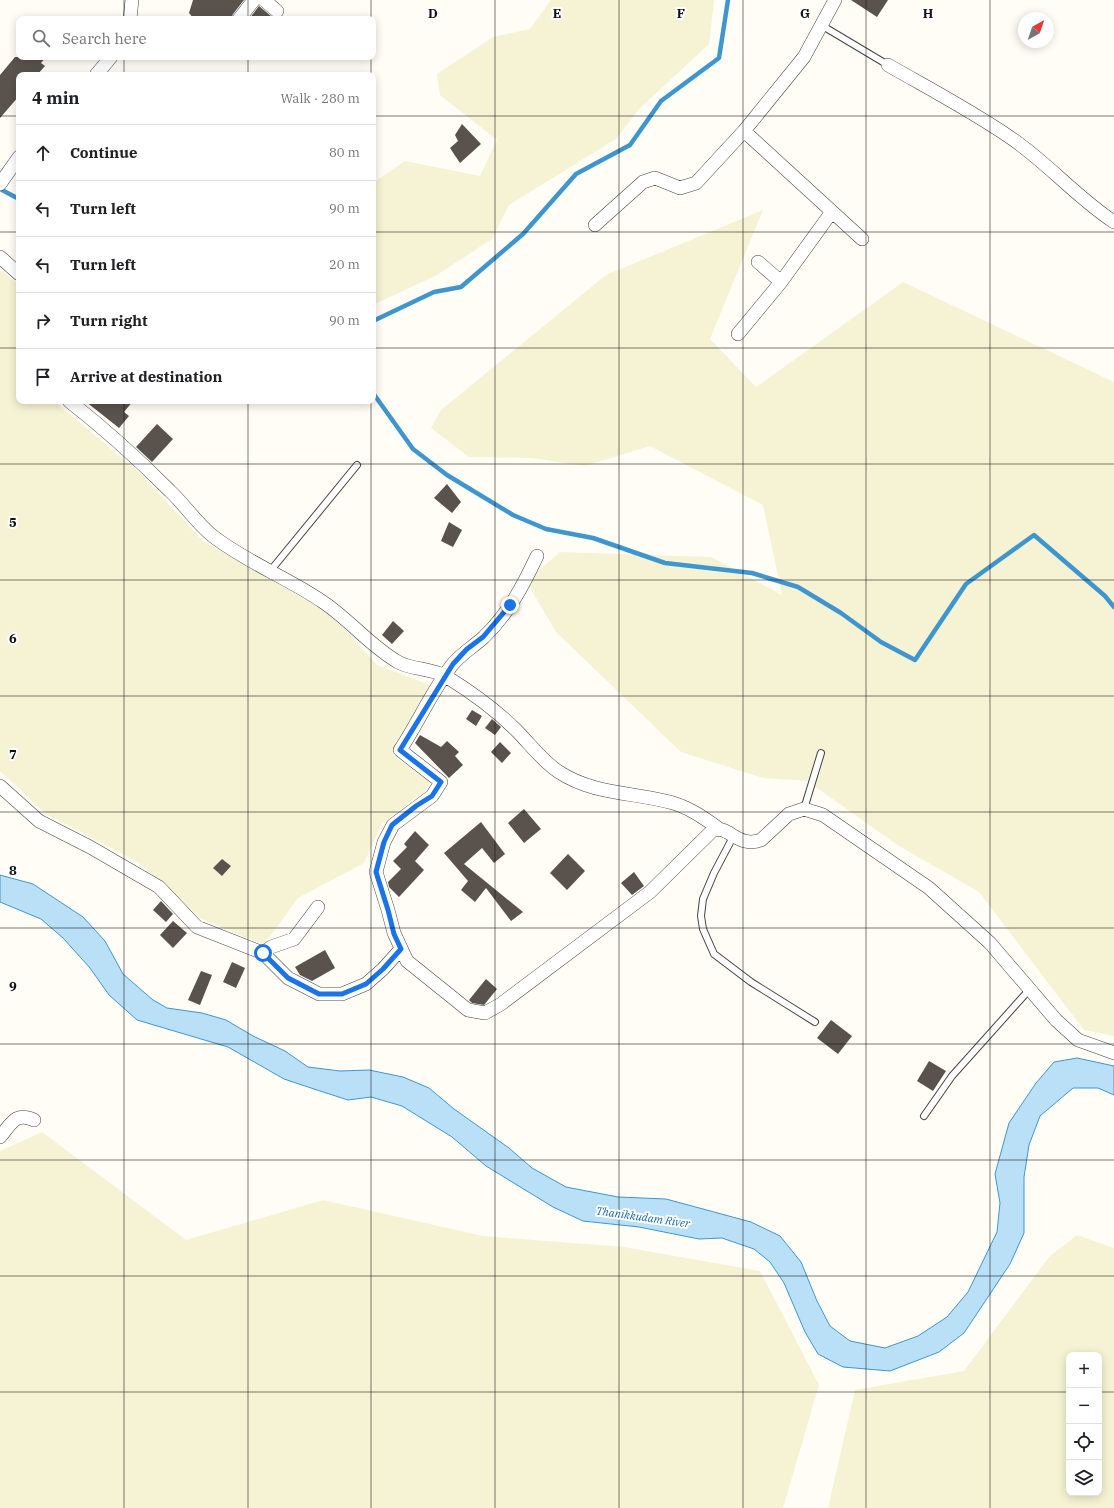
<!DOCTYPE html>
<html lang="en">
<head>
<meta charset="utf-8">
<style>
  :root { --surface:#fff; --page:#f2f2f2; --text:#202124; --muted:#757577; --line:#e0e0e0 }
  body { margin:0; font-family:"IBM Plex Serif",serif; background:var(--page); color:var(--text) }
  .controls { position:absolute; right:12px; bottom:12px; display:grid; overflow:hidden; border-radius:8px; box-shadow:0 2px 10px #0003 }
  .controls button { width:36px; height:36px; display:grid; place-items:center; padding:0; border:0; border-bottom:1px solid var(--line); background:var(--surface); color:var(--text); font:20px sans-serif }
  .compass { position:absolute; left:1018px; top:12px; width:36px; height:36px; border-radius:50%; background:var(--surface); box-shadow:0 2px 10px #0003; rotate:40deg }
  .stop { position:absolute; width:12px; height:12px; margin:-9px; border:3px solid #1a73e8; border-radius:50%; background:#fff }
  .stop.end { background:#1a73e8; border-color:#fff; box-shadow:0 1px 4px #0008 }
  .list { margin:0; padding:0; list-style:none }
  h2 { display:flex; justify-content:space-between; align-items:center; height:52px; margin:0; padding:0 16px; font-size:17px }
  h2 small { font-size:13px; font-weight:400; color:var(--muted) }
  .list li { display:grid; grid-template-columns:26px 1fr auto; gap:12px; align-items:center; box-sizing:border-box; height:56px; padding:0 16px; border-top:1px solid var(--line) }
  .list b { display:block; font-size:15px; white-space:nowrap }
  .list em { font-size:13px; font-style:normal; color:var(--muted) }
  .icon { flex:none; width:22px; height:22px; fill:none; stroke:currentColor; stroke-width:2; stroke-linecap:round; stroke-linejoin:round }
  .map { position:relative; flex:none; width:1114px; height:1508px; overflow:hidden }
  .search { position:absolute; background:var(--surface); box-shadow:0 2px 10px #0003; left:16px; top:16px; width:360px; height:44px; display:flex; align-items:center; gap:10px; box-sizing:border-box; padding:0 14px; border-radius:8px; color:var(--muted); font-size:15px }
  .panel { position:absolute; background:var(--surface); box-shadow:0 2px 10px #0003; left:16px; top:72px; width:360px; height:332px; border-radius:8px }
  .map>svg:first-child { display:block }
  .farmland { fill:#f6f3d4; fill-rule:evenodd }
  .water { fill:#b9e0f7; stroke:#3f96cf }
  .lines { fill:none; stroke-linecap:round; stroke-linejoin:round }
  .stream { stroke:#3f96cf; stroke-width:4.5 }
  .building { fill:#5a524d }
  .lane-casing { stroke:#444; stroke-width:8 }
  .street-casing { stroke:#444; stroke-width:14 }
  .lane { stroke:#fff; stroke-width:6 }
  .street { stroke:#fff; stroke-width:13 }
  .route { stroke:#1a73e8; stroke-width:5 }
  .grid { fill:none; stroke:#111; stroke-width:1; stroke-opacity:0.55 }
  .labels { text-anchor:middle; stroke-width:4; stroke-linejoin:round; paint-order:stroke }
  .water-label { font-size:11px; font-style:italic; fill:#1768a6; stroke:#fff }
  .grid-label { font-size:13px; text-anchor:middle; font-weight:bold; fill:#111; stroke:#fff; stroke-width:4; stroke-linejoin:round; paint-order:stroke }
</style>
</head>
<body>
<div class="map">
<svg width="1114" height="1508" viewBox="0 0 1114 1508">
  <rect width="100%" height="100%" fill="#fffdf5"/>
  <!-- farmland -->
  <path class="farmland" d="M551 0H714L709 44 640 108 616 139 509 205 492 239 437 275 373 305V183L405 161 480 176 497 140 440 95 437 74 493 37 530 29Z
    M763 210 710 339 756 387 903 282 1114 382V1036L1084 1030 979 892 899 846 807 781 763 778 681 752 556 632 526 581 560 552 711 557 782 595 763 505 650 446 585 466 531 458 469 457 431 428 441 410 606 275Z
    M0 269 19 285V401H54L139 472 203 541 331 614 377 665 430 685 393 755 430 782 425 790 382 824 364 863 298 898 264 945 200 918 138 862 46 814 0 771Z
    M42 1132 186 1240 323 1200 483 1236 624 1247 760 1271 819 1385 783 1508H0V1151Z
    M1077 1235 1114 1248V1508H828L855 1390 964 1371 1049 1257ZM1069 1355H1099V1493H1069Z"/>
  <!-- water -->
  <path class="water" d="M0 875 33 884 83 917 105 941 123 974 153 1000 167 1008 202 1013 226 1020 253 1036 285 1051 308 1067 340 1071 369 1070 403 1077 429 1088 454 1109 509 1148 532 1168 566 1187 618 1197 666 1199 751 1222 780 1236 801 1262 817 1301 830 1326 850 1341 885 1348 918 1336 947 1317 968 1292 997 1232 1000 1203 995 1174 1009 1123 1036 1083 1054 1062 1077 1058 1114 1066V1095L1098 1088H1073L1040 1116 1029 1145 1024 1177V1233L1010 1264 964 1333 939 1352 890 1371 843 1367 818 1354 805 1332 784 1283 770 1262 754 1249 722 1238 699 1239 639 1227 583 1221 553 1207 486 1166 452 1137 402 1106 371 1097 348 1100 317 1090 284 1079 228 1047 137 1020 109 995 90 968 63 938 41 919 0 902Z"/>
  <g class="lines">
    <!-- stream -->
    <path class="stream" d="M0 189 19 199
      M373 321 434 292 461 287 523 234 576 174 630 145 661 101 719 58 728 0
      M373 393 413 449 447 475 513 515 546 529 593 538 665 563 752 573 798 587 841 613 881 642 915 660 966 584 1034 535 1105 596 1114 607"/>
  </g>
  <!-- building -->
  <path class="building" d="M193 0H244L233 14 231 19H194L189 13Z
    M851 0H888L877 17Z
    M259 6 272 17 276 19H249Z
    M15 57H46L41 63 45 66 37 75H19V96L0 118V75Z
    M462 124 481 144 460 163 450 148 458 141 455 135Z
    M85 401H133L124 412 129 416 119 428Z
    M157 424 173 439 152 462 136 447Z
    M447 484 461 502 452 513 434 498Z
    M449 522 462 530 453 547 441 541Z
    M393 621 404 631 392 644 382 635Z
    M472 710 482 716 476 726 466 719Z
    M492 719 501 727 495 735 485 728Z
    M420 735 441 747 447 741 459 752 455 756 463 765 449 778 415 743Z
    M500 742 511 753 502 763 491 752Z
    M524 809 541 829 524 843 508 823Z
    M481 822 505 854 494 863 482 848 464 864 523 912 511 921 486 888 475 902 461 890 468 881 444 853Z
    M415 831 429 845 415 861 424 870 399 897 389 887 388 882 401 869 393 861 407 847 404 844Z
    M568 854 585 871 567 890 550 873Z
    M222 859 231 866 222 876 213 868Z
    M634 872 644 886 632 895 621 883Z
    M161 901 173 914 166 922 153 910Z
    M173 921 187 933 173 948 160 935Z
    M325 950 335 968 312 981 300 975 295 967Z
    M232 962 245 968 236 988 223 982Z
    M201 971 212 975 200 1005 188 1000Z
    M486 979 497 989 484 1005 472 1003 469 1000Z
    M831 1020 852 1036 838 1054 817 1038Z
    M929 1061 946 1071 933 1091 917 1081Z"/>
  <g class="lines">
    <!-- lane casing -->
    <g class="lane-casing">
      <path id="lane" d="M821 25 888 65
        M271 570 357 465
        M804 809 821 753
        M733 837 714 873 703 899 701 916 703 929 714 954 751 982 815 1022
        M924 1116 952 1076 1029 990"/>
    </g>
    <!-- street casing -->
    <g class="street-casing">
      <path id="street" d="M264 0 277 11
        M130 19 132 0
        M239 19 254 0
        M888 65C928 88 970 110 1008 136 1046 161 1076 197 1114 222
        M96 75 111 57
        M744 131 804 57 835 0
        M0 184 19 157
        M595 225 643 182 655 178 680 188 696 183 744 131 862 239
        M0 257 19 274
        M758 262 781 282
        M738 334 781 282 831 213
        M69 401C105 429 138 459 170 491 185 505 198 525 214 537 248 563 288 578 323 602 350 620 370 646 398 662 412 670 432 668 447 677 471 692 496 710 516 730 530 744 542 761 559 772 594 795 634 792 673 803 690 808 704 818 718 828
        M537 556C523 586 508 614 484 637 473 647 462 653 452 665 432 691 418 723 400 750L441 782 432 796 393 825 384 842 376 872 388 910 394 933 407 961 468 1010 485 1013 501 1004 650 892 712 831C728 823 737 849 761 840L789 814 804 809 823 815 929 888 990 943 1056 1020 1078 1040 1114 1053
        M0 786 39 821 90 847 159 887 197 927 263 953 271 947 294 939 318 907
        M263 953 288 978 319 994H342L366 984 383 969 401 949
        M0 1137C12 1123 15 1112 34 1120"/>
    </g>
    <!-- lane -->
    <use href="#lane" class="lane"/>
    <!-- street -->
    <use href="#street" class="street"/>
  </g>
  <g class="lines">
    <!-- route -->
    <path class="route" d="M263 953 288 978 319 994H342L366 984 383 969 401 949 394 934 388 910 376 872 384 842 392 825 416 806 432 796 441 782 400 750 453 664 467 649 483 637 510 605"/>
  </g>
  <!-- grid -->
  <path class="grid" d="M124 0V19M248 0V19M371 0V19M495 0V1508M619 0V1508M743 0V1508M866 0V1508M990 0V1508M124 57V75M248 57V75M371 57V75M0 116H19M373 116H1114M0 232H19M373 232H1114M0 348H19M373 348H1114M124 401V1508M248 401V1508M371 401V1508M0 464H1114M0 580H1114M0 696H1114M0 812H1114M0 928H1114M0 1044H1114M0 1160H1114M0 1276H1114M0 1392H1069M1099 1392H1114"/>
  <g class="labels">
    <!-- water labels -->
    <g class="water-label">
      <text transform="translate(643 1217) rotate(8)" y="4">Thanikkudam River</text>
    </g>
  </g>
  <g class="grid-label">
    <text x="433" y="18">D</text>
    <text x="557" y="18">E</text>
    <text x="681" y="18">F</text>
    <text x="805" y="18">G</text>
    <text x="928" y="18">H</text>
    <text x="13" y="527">5</text>
    <text x="13" y="643">6</text>
    <text x="13" y="759">7</text>
    <text x="13" y="875">8</text>
    <text x="13" y="991">9</text>
  </g>
</svg>
<div class="controls">
<button>+</button>
<button>−</button>
<button><svg class="icon" aria-label="locate" viewBox="0 0 24 24"><circle cx="12" cy="12" r="6"/><path d="M12 2v4M12 18v4M2 12h4M18 12h4"/></svg></button>
<button><svg class="icon" aria-label="layers" viewBox="0 0 24 24"><path d="M12 4l9 5-9 5-9-5zM3 14l9 5 9-5"/></svg></button>
</div>
<svg class="compass" viewBox="-18 -18 36 36"><path d="M0-13l5 13h-10z" fill="#e53935"/><path d="M0 13l5-13h-10z" fill="#757577"/></svg>
<div class="stop" style="left:263px;top:953px"></div>
<div class="stop end" style="left:510px;top:605px"></div>
<div class="search"><svg class="icon" aria-label="search" viewBox="0 0 24 24"><circle cx="10" cy="10" r="6"/><path d="M15 15l6 6"/></svg>Search here</div>
<section class="panel">
<h2>4 min<small>Walk · 280 m</small></h2>
<ul class="list">
<li><svg class="icon" aria-label="ahead" viewBox="0 0 24 24"><path d="M12 20V5M6 11l6-6 6 6"/></svg><div><b>Continue</b></div><em>80 m</em></li>
<li><svg class="icon" aria-label="left" viewBox="0 0 24 24"><path d="M17 20v-9H6M10 6l-5 5 5 5"/></svg><div><b>Turn left</b></div><em>90 m</em></li>
<li><svg class="icon" aria-label="left" viewBox="0 0 24 24"><path d="M17 20v-9H6M10 6l-5 5 5 5"/></svg><div><b>Turn left</b></div><em>20 m</em></li>
<li><svg class="icon" aria-label="right" viewBox="0 0 24 24"><path d="M7 20v-9h11M14 6l5 5-5 5"/></svg><div><b>Turn right</b></div><em>90 m</em></li>
<li><svg class="icon" aria-label="arrive" viewBox="0 0 24 24"><path d="M6 21V4h12l-3 4 3 4H6"/></svg><div><b>Arrive at destination</b></div></li>
</ul>
</section>
</div>
</body>
</html>
